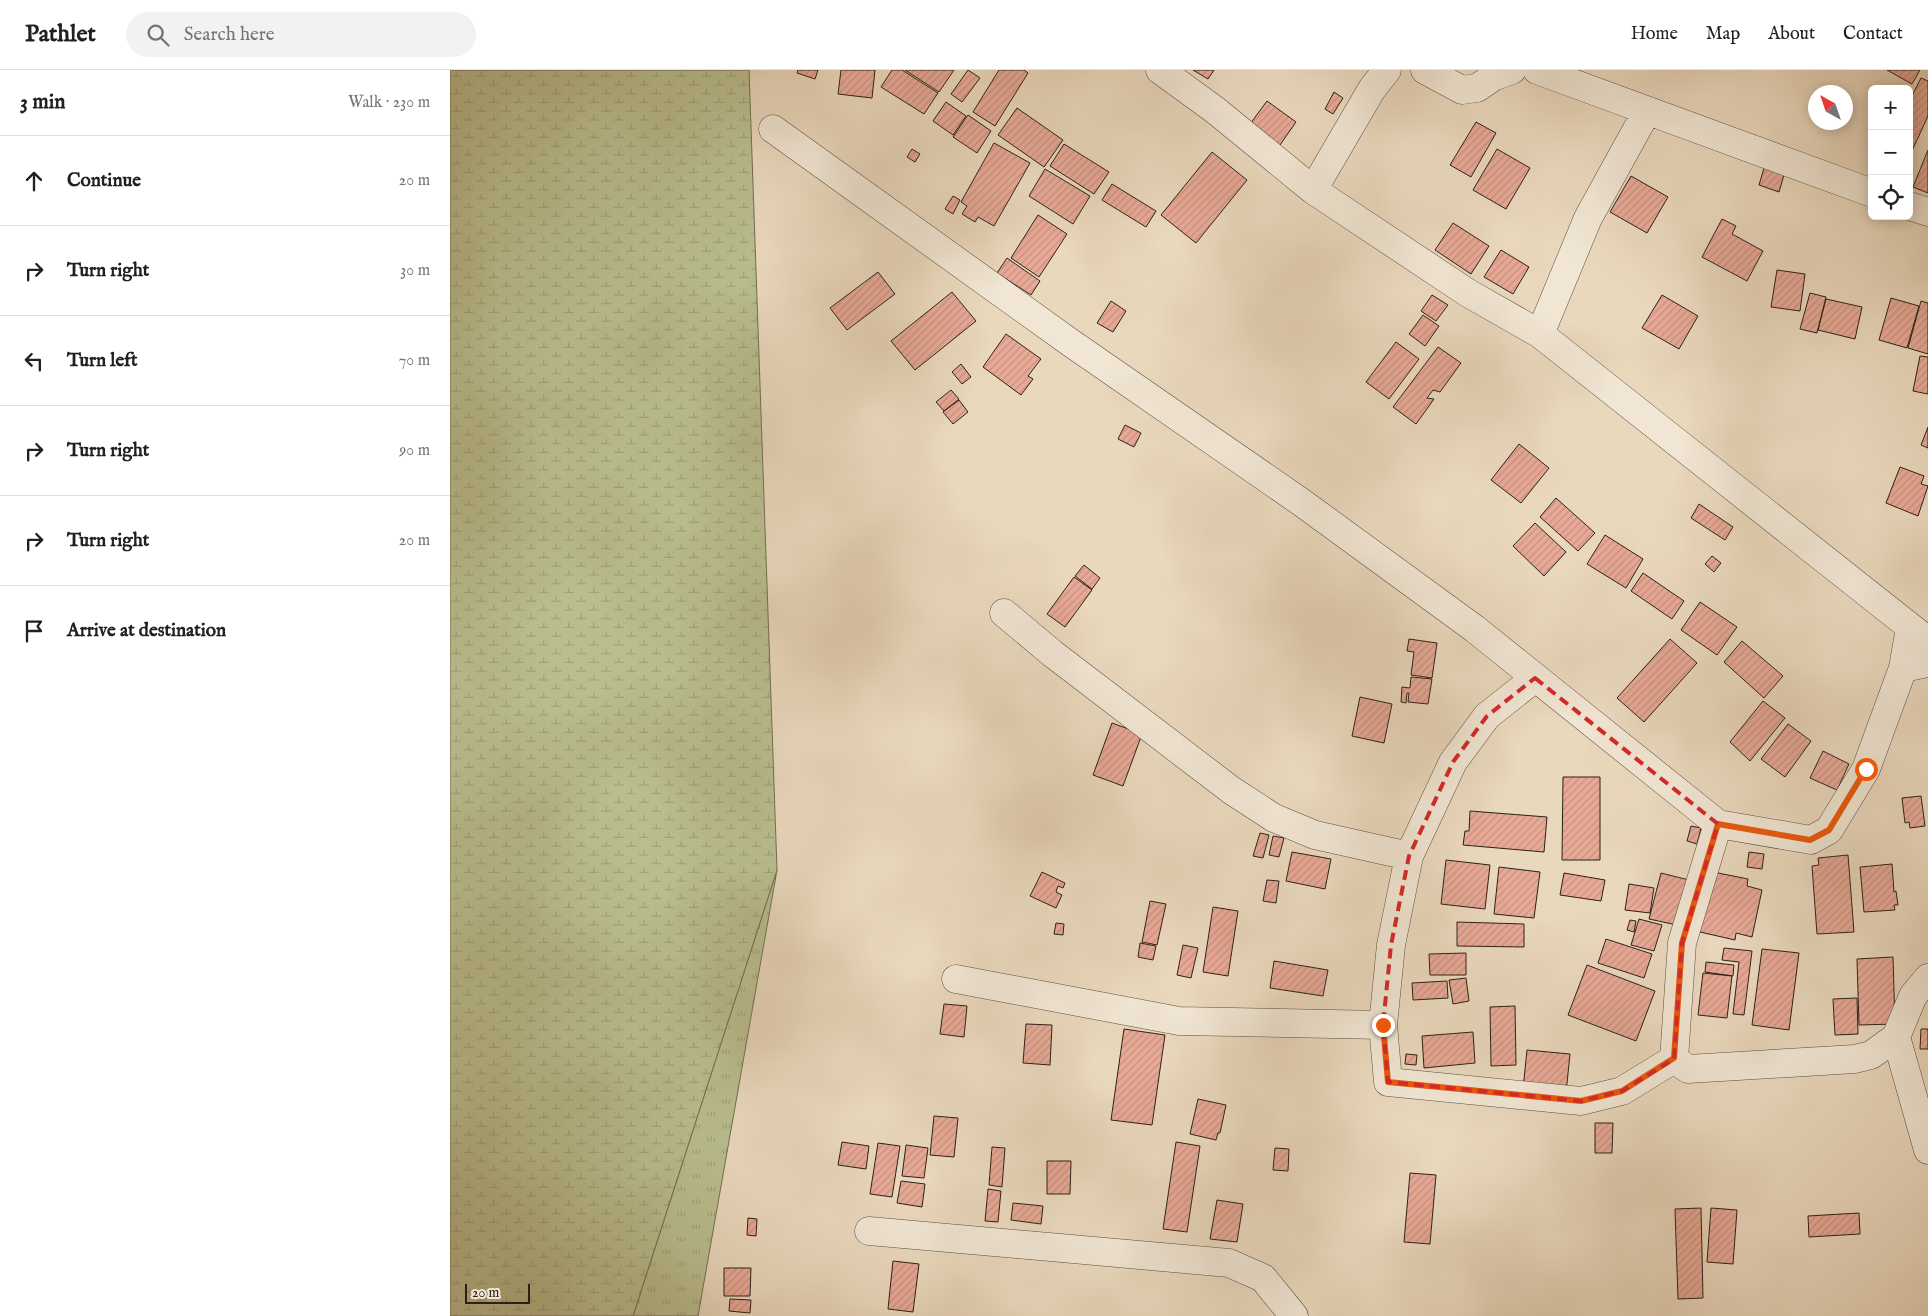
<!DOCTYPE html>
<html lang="en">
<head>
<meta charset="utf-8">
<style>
  :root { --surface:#fff; --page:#f2f2f2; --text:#202124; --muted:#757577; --line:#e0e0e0 }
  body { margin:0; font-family:"IM FELL English",serif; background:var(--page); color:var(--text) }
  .controls { position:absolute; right:15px; top:15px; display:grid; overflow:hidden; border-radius:8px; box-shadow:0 2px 12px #0003 }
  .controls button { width:45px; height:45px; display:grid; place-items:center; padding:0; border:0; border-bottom:1px solid var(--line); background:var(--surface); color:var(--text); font:25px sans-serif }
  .compass { position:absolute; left:1358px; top:15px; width:45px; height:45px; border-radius:50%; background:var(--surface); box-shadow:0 2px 12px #0003; rotate:320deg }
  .scale { position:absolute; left:15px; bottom:12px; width:65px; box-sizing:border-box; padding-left:5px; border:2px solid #2c2018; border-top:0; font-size:14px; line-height:18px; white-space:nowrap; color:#2c2018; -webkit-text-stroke:4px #f1e6d4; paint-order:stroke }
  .stop { position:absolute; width:15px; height:15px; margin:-11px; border:4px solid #ea580c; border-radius:50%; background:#fff }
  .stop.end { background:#ea580c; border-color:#fff; box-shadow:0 1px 5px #0008 }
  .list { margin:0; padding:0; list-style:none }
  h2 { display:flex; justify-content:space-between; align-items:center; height:65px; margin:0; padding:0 20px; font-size:21px }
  h2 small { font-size:16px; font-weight:400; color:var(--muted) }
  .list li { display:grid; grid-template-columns:32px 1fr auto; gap:15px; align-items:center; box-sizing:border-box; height:90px; padding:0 20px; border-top:1px solid var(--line) }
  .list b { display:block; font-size:19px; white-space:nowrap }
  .list em { font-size:16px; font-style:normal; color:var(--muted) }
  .icon { flex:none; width:28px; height:28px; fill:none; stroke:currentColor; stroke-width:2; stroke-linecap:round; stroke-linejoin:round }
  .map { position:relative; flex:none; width:1478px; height:1246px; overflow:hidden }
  header { display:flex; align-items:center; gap:30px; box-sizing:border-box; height:70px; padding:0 25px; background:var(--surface); border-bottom:1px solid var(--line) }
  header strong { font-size:24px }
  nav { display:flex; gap:28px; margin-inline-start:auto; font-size:18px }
  .search { width:350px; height:45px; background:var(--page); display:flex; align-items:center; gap:12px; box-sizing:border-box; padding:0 18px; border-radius:28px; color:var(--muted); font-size:19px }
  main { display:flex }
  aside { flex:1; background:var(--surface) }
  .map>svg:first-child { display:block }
  .grass { fill:url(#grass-tufts); stroke:#736f54 }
  .wetland { fill:url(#wetland-marsh); stroke:#736f54 }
  .building { fill:url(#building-hatch); stroke:#2c2018 }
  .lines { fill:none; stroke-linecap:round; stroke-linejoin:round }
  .minor-casing { stroke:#5c4e41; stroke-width:29 }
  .minor { stroke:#f1e6d4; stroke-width:28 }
  .route { stroke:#ea580c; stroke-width:6 }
  .marked { fill:none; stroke:#d62828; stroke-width:4; stroke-dasharray:10 6; stroke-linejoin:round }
</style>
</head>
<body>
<header>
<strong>Pathlet</strong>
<div class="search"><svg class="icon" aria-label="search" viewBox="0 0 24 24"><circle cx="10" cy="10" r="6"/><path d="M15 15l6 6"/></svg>Search here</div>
<nav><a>Home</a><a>Map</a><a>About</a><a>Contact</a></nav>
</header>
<main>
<aside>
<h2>3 min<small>Walk · 230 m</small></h2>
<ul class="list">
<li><svg class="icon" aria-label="ahead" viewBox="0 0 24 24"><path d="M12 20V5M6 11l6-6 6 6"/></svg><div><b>Continue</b></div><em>20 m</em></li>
<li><svg class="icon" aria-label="right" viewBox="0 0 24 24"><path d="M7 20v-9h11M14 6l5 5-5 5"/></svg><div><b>Turn right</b></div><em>30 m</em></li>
<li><svg class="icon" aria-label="left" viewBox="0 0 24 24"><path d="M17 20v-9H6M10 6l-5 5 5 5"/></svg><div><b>Turn left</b></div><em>70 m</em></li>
<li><svg class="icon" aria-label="right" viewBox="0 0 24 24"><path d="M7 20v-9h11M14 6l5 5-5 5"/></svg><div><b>Turn right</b></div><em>90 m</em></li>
<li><svg class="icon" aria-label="right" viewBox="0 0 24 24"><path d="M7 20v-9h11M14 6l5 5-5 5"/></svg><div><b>Turn right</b></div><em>20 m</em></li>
<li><svg class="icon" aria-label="arrive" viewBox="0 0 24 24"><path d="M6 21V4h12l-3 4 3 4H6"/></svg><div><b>Arrive at destination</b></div></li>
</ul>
</aside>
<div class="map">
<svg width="1478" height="1246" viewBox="0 0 1478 1246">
  <defs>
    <pattern id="grass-tufts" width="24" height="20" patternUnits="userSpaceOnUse" patternTransform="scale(1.25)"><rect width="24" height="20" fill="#babe8f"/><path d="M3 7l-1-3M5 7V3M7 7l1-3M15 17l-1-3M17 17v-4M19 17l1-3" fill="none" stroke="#a0a37b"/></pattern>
    <pattern id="wetland-marsh" width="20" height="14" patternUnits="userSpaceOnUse" patternTransform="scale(1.25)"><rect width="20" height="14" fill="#babe8f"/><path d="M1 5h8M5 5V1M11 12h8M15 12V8" fill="none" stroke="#a0a37b"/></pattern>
    <pattern id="building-hatch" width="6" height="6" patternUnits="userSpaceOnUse" patternTransform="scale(1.25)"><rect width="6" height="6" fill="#e8a996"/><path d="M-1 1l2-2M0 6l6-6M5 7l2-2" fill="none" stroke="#c79181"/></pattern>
  </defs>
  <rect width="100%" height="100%" fill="#ead8bd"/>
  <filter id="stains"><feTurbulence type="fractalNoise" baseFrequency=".004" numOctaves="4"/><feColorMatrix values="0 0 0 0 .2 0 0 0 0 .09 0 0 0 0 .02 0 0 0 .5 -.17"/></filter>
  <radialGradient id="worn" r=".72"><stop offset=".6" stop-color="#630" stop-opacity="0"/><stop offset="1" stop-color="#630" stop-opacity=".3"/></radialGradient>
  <!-- grass -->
  <path class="grass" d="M327 800 248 1246H183Z"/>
  <!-- wetland -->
  <path class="wetland" d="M0 0H299L327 800 183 1246H0Z"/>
  <!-- building -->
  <path class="building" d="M348 0H368L365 9 347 3Z
    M391 0H425L422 28 388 24Z
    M442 0H452L488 23 474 44 431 17Z
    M455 0H504L489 22Z
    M518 0 530 8 512 32 501 24Z
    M549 0H574L578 3 545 56 523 42Z
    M743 0H764L758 9Z
    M1437 0H1470L1462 14Z
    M1471 8 1478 11V46L1460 85 1459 32Z
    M884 22 893 28 883 44 875 39Z
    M817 31 846 52 830 75 800 54Z
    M496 32 516 46 503 65 483 51Z
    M567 38 613 70 594 97 548 65Z
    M518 45 541 61 527 83 503 67Z
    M1026 52 1046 63 1021 107 1000 95Z
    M544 73 580 93 544 156 528 147 525 152 512 144 517 136 511 132Z
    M614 74 659 102 644 124 600 96Z
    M462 79 470 84 465 92 457 87Z
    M1047 79 1080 98 1056 139 1023 120Z
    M1478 80V123L1463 117Z
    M762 82 797 110 746 173 711 145Z
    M1314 98 1334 105 1329 122 1309 115Z
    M595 99 640 126 623 154 579 126Z
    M1181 106 1218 127 1197 163 1160 142Z
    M662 114 706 141 696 157 652 130Z
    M503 126 510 130 503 144 495 139Z
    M588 145 617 164 589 207 561 188Z
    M1272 149 1286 156 1282 164 1313 181 1297 211 1252 187Z
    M1003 153 1039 176 1021 204 985 180Z
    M1051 180 1079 197 1063 224 1034 207Z
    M557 188 590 211 581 225 547 203Z
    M1327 200 1355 204 1350 241 1321 237Z
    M428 202 445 224 397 260 380 238Z
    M502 222 526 251 465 300 441 271Z
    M1360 223 1376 227 1367 263 1350 259Z
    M982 225 998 235 986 251 971 241Z
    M1212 225 1248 246 1229 279 1192 258Z
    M1441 228 1469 236 1457 278 1429 270Z
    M1376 229 1412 237 1405 269 1368 260Z
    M661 231 676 241 663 262 647 253Z
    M1471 231 1478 233V284L1458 278Z
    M973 245 989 256 975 276 959 264Z
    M556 264 591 289 578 306 583 309 571 325 533 297Z
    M946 272 969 289 939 329 916 312Z
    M988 277 1011 293 990 322 983 320 977 328 984 329 966 354 943 337Z
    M1470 286 1478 287V324L1463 321Z
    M511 294 521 307 512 314 502 302Z
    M501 320 509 329 494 341 486 332Z
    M509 330 518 342 503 354 493 342Z
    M675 355 691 363 684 377 668 369Z
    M1478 357V378L1471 375Z
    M1069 374 1099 398 1071 433 1041 410Z
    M1450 397 1474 406 1471 414 1478 416 1468 446 1436 433Z
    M1106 428 1145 463 1128 481 1090 447Z
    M1249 434 1283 457 1275 470 1241 448Z
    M1085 453 1116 482 1094 506 1063 476Z
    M1155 465 1193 489 1176 518 1137 494Z
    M1262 486 1271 493 1264 502 1255 494Z
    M634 495 650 508 642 519 625 506Z
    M1193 503 1234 531 1222 549 1181 521Z
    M624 507 642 520 615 557 597 544Z
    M1250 532 1287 557 1267 585 1231 560Z
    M959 569 987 573 982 608 961 605 964 582 957 581Z
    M1220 569 1247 593 1194 652 1167 628Z
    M1292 571 1333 606 1314 628 1274 592Z
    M961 607 982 609 978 634 958 632 959 623H957L956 633 951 632 952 617 960 618Z
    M910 627 942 634 934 673 902 666Z
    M1313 631 1335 648 1300 691 1280 672Z
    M662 653 692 664 673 716 643 705Z
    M1338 654 1361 671 1335 707 1311 689Z
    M1373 681 1399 694 1387 720 1360 708Z
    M1113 707H1150V790H1112Z
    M1471 726 1475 756 1460 758 1459 752 1455 753 1452 728Z
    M1020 741 1097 747 1094 782 1013 775 1015 761H1019Z
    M1241 756 1251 758 1247 774 1237 771Z
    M810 763 819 765 813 788 803 786Z
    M823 766 834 768 829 787 819 785Z
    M842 782 881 789 875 819 836 811Z
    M1299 782 1314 784 1312 799 1297 797Z
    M1398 785 1404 862 1367 864 1362 796 1369 795 1368 788Z
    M996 790 1040 795 1035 839 991 834Z
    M1442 794 1444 822 1446 821 1448 835H1444L1445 840 1414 842 1410 797Z
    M1049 797 1090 802 1084 848 1044 844Z
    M592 802 615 813 613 818 608 816 606 822 612 825 606 838 580 826Z
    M1263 802 1298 809 1297 816 1312 820 1302 867 1286 863 1285 870 1250 862Z
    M1114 803 1155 810 1151 831 1110 825Z
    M1211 803 1239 810 1227 855 1199 849Z
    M817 810 829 811 826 833 813 831Z
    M1179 814 1204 818 1200 843 1175 840Z
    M700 831 716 834 707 875 692 872Z
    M763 837 788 841 778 906 753 902Z
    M1189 849 1212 855 1204 881 1181 875Z
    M1180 850 1186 851 1184 862 1177 860Z
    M1007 852 1074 854V877L1007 876Z
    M606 853 614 854 613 865 604 864Z
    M1156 869 1202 884 1194 908 1148 893Z
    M690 873 706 876 703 890 688 887Z
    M733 875 748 878 741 908 727 905Z
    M1274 878 1302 881 1294 945 1283 944 1289 892 1272 890Z
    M1312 879 1349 883 1339 960 1302 955Z
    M1016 883V905H980L979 884Z
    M1443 887 1445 954 1409 955 1407 889Z
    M824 891 878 900 873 926 820 918Z
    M1256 892 1284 895 1283 906 1255 902Z
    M1137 895 1205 921 1186 971 1118 945Z
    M1253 903 1282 906 1277 948 1248 945Z
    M1016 908 1019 931 1003 934 999 910Z
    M997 911 998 928 963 930 962 913Z
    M1407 928 1408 964 1385 965 1383 929Z
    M494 934 517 936 514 967 490 964Z
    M1065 936 1066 995 1041 996 1040 937Z
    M576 954 602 955 600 995 573 993Z
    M674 959 715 965 702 1055 661 1050Z
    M1471 959H1478V979H1470Z
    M1023 962 1025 993 974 998 972 966Z
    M1077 980 1120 984 1116 1023 1073 1019Z
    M956 984 967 985 966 995 955 994Z
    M748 1029 776 1035 770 1063H768L766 1070 740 1064Z
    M484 1046 508 1048 504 1087 480 1085Z
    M1145 1053H1163L1162 1083H1145Z
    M392 1072 419 1076 416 1099 388 1095Z
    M726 1072 750 1076 737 1162 713 1159Z
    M428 1073 450 1076 442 1127 420 1124Z
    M456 1075 478 1078 474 1108 452 1106Z
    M542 1077 555 1078 552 1117 539 1115Z
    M825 1078 839 1079 838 1101 823 1100Z
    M597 1091H621L620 1124H597Z
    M960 1103 986 1105 980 1174 954 1172Z
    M451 1111 475 1114 472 1137 447 1133Z
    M538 1119 551 1121 548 1152 535 1151Z
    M767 1130 793 1134 787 1172 760 1169Z
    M563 1133 593 1136 591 1154 561 1150Z
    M1251 1138 1253 1228 1228 1229 1225 1139Z
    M1261 1138 1287 1140 1283 1194 1257 1192Z
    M1409 1143 1410 1164 1359 1167 1358 1146Z
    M298 1148 307 1149 306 1166 297 1165Z
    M443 1191 469 1194 463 1242 438 1239Z
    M274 1198H301L300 1226H274Z
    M280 1229 301 1230 300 1243 279 1241Z"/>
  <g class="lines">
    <!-- minor casing -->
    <g class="minor-casing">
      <path id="minor" d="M710 0 765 40 863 120 1018 223 1090 264 1478 571
        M975 0 1012 20 1027 18 1043 7 1062 0
        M1087 0 1422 123
        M323 59 621 273 851 432 1025 559 1268 754 1361 770 1379 760 1416 699 1453 598 1460 558
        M863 120 922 19 937 0
        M1459 136 1478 142
        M1090 264 1138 148 1197 41
        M554 543 603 584 781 720 824 748 865 765 959 786
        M1453 598 1478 593
        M1085 608 1037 646 1003 692 959 786 941 875 933 955 938 1012 1131 1031 1172 1021 1224 989
        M1268 754 1232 873 1224 989 1238 999 1405 989 1421 985 1446 967 1463 926 1478 908
        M506 909 729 951 933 955
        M1446 967 1478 1080
        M419 1161 779 1193 813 1208 844 1246"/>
    </g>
    <!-- minor -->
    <use href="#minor" class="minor"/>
  </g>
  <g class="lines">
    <!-- route -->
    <path class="route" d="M933 955 938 1012 1131 1031 1172 1021 1224 988 1232 873 1268 754 1360 770 1379 760 1416 699"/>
  </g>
  <!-- marked area -->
  <path class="marked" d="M1085 608 1268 754 1232 873 1224 989 1172 1021 1131 1031 938 1012 933 955 941 875 959 786 1003 692 1037 646Z"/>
  <rect width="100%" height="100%" filter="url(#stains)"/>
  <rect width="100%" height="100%" fill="url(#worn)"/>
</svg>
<div class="controls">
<button>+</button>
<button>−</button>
<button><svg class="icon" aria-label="locate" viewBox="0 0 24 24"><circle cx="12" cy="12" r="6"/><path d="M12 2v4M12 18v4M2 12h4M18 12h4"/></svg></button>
</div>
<svg class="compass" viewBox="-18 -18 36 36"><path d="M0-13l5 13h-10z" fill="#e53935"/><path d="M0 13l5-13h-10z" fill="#757577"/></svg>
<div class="scale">20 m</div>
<div class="stop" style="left:1416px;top:699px"></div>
<div class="stop end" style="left:933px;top:955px"></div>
</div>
</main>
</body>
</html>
